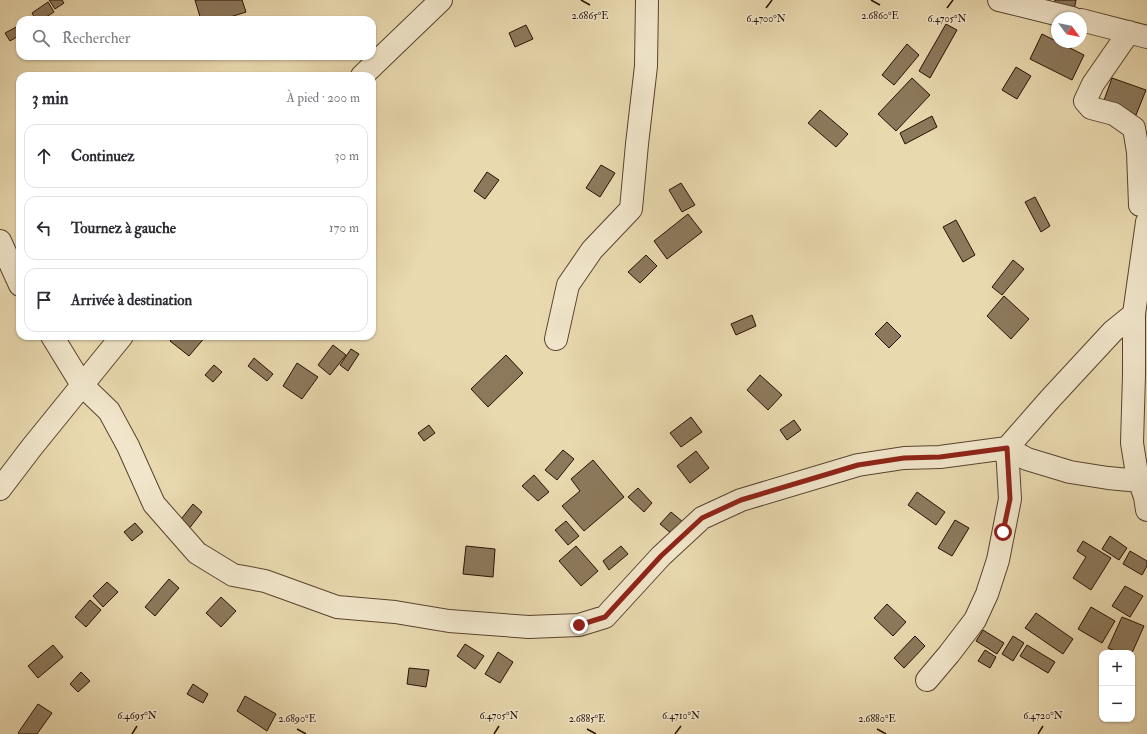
<!DOCTYPE html>
<html lang="fr">
<head>
<meta charset="utf-8">
<style>
  :root { --surface:#fff; --page:#f7f7f7; --text:#2b2b33; --muted:#7c7c81; --line:#e1e1e2 }
  body { margin:0; font-family:"IM FELL Double Pica",serif; background:var(--page); color:var(--text) }
  .controls { position:absolute; right:12px; bottom:12px; display:grid; overflow:hidden; border-radius:8px; box-shadow:0 1px 3px #0004 }
  .controls button { width:36px; height:36px; display:grid; place-items:center; padding:0; border:0; border-bottom:1px solid var(--line); background:var(--surface); color:var(--text); font:20px sans-serif }
  .compass { position:absolute; left:1051px; top:12px; width:36px; height:36px; border-radius:50%; background:var(--surface); box-shadow:0 1px 3px #0004; rotate:122deg }
  .stop { position:absolute; width:12px; height:12px; margin:-9px; border:3px solid #8f2418; border-radius:50%; background:#fff }
  .stop.end { background:#8f2418; border-color:#fff; box-shadow:0 1px 4px #0008 }
  .list { margin:0; padding:0; list-style:none }
  h2 { display:flex; justify-content:space-between; align-items:center; height:52px; margin:0; padding:0 16px; font-size:17px }
  h2 small { font-size:13px; font-weight:400; color:var(--muted) }
  .list li { display:grid; grid-template-columns:26px 1fr auto; gap:12px; align-items:center; box-sizing:border-box; height:64px; margin:0 8px 8px; padding:0 8px; border:1px solid var(--line); border-radius:12px }
  .list b { display:block; font-size:15px; white-space:nowrap }
  .list em { font-size:13px; font-style:normal; color:var(--muted) }
  .icon { flex:none; width:22px; height:22px; fill:none; stroke:currentColor; stroke-width:2; stroke-linecap:round; stroke-linejoin:round }
  .map { position:relative; flex:none; width:1147px; height:734px; overflow:hidden }
  .search { position:absolute; background:var(--surface); box-shadow:0 1px 3px #0004; left:16px; top:16px; width:360px; height:44px; display:flex; align-items:center; gap:10px; box-sizing:border-box; padding:0 14px; border-radius:12px; color:var(--muted); font-size:15px }
  .panel { position:absolute; background:var(--surface); box-shadow:0 1px 3px #0004; left:16px; top:72px; width:360px; height:268px; border-radius:12px }
  .map>svg:first-child { display:block }
  .building { fill:#8c795c; stroke:#281102 }
  .lines { fill:none; stroke-linecap:round; stroke-linejoin:round }
  .minor-casing { stroke:#58432d; stroke-width:24 }
  .minor { stroke:#f1e6cb; stroke-width:22 }
  .route { stroke:#8f2418; stroke-width:5 }
  .ticks { fill:none; stroke:#281102; stroke-width:1.5 }
  .ticks-label { font-size:10px; text-anchor:middle; fill:#281102; stroke:#f1e6cb; stroke-width:3; stroke-linejoin:round; paint-order:stroke }
</style>
</head>
<body>
<div class="map">
<svg width="1147" height="734" viewBox="0 0 1147 734">
  <rect width="100%" height="100%" fill="#e9d9af"/>
  <filter id="stains"><feTurbulence type="fractalNoise" baseFrequency=".005" numOctaves="4"/><feColorMatrix values="0 0 0 0 .2 0 0 0 0 .09 0 0 0 0 .02 0 0 0 .5 -.17"/></filter>
  <radialGradient id="worn" r=".72"><stop offset=".6" stop-color="#630" stop-opacity="0"/><stop offset="1" stop-color="#630" stop-opacity=".3"/></radialGradient>
  <!-- building -->
  <path class="building" d="M49 0H62L64 3 55 9Z
    M195 0H242L246 12 221 20H201Z
    M1055 0H1076L1074 10 1054 7Z
    M48 2 54 12 41 20H36L32 13Z
    M946 24 957 30 930 78 919 71Z
    M20 25V35L10 41 5 33Z
    M526 25 533 39 515 47 509 33Z
    M1042 34 1084 55 1072 80 1030 59Z
    M907 44 919 55 894 85 882 75Z
    M1016 67 1031 76 1017 99 1002 90Z
    M912 78 930 95 896 131 878 114Z
    M1112 78 1146 90 1136 115 1103 103Z
    M820 110 848 134 836 147 808 123Z
    M932 116 937 127 905 144 900 133Z
    M601 165 615 173 600 197 586 188Z
    M487 172 499 180 485 199 474 191Z
    M681 183 695 205 682 212 669 190Z
    M1035 197 1050 226 1041 232 1025 202Z
    M688 214 702 232 667 259 654 241Z
    M956 220 975 255 963 262 943 227Z
    M646 255 657 266 640 283 628 272Z
    M1013 260 1024 269 1002 295 992 287Z
    M1004 296 1029 319 1011 339 987 316Z
    M752 315 756 326 736 335 731 324Z
    M887 322 901 336 889 348 875 334Z
    M174 336H206L189 356 170 341Z
    M333 345 346 355 330 375 318 365Z
    M351 349 359 354 348 371 340 365Z
    M506 355 523 373 488 407 471 389Z
    M254 358 273 374 267 381 248 366Z
    M297 363 318 377 302 399 283 386Z
    M214 365 222 372 213 382 205 375Z
    M760 375 782 395 768 410 747 390Z
    M691 417 702 432 681 447 670 433Z
    M794 420 801 430 787 440 780 430Z
    M429 425 435 433 424 441 418 433Z
    M563 450 574 459 557 480 545 470Z
    M696 451 709 468 690 483 677 466Z
    M593 460 624 497 584 531 562 506 580 491 571 479Z
    M534 475 549 492 538 501 522 486Z
    M638 488 652 503 644 512 628 497Z
    M917 492 945 512 936 525 908 505Z
    M193 504 202 512 188 530 178 523Z
    M671 512 683 522 672 534 660 524Z
    M955 520 969 528 952 556 938 548Z
    M566 521 579 536 568 545 555 530Z
    M135 523 143 532 132 541 124 532Z
    M1110 536 1127 548 1119 560 1102 549Z
    M1083 541 1111 558 1091 590 1073 578 1086 557 1077 551Z
    M466 546 495 549 493 577 463 574Z
    M576 546 598 571 581 586 559 561Z
    M621 546 628 554 609 570 603 561Z
    M1130 551 1147 561V566L1142 575 1123 564Z
    M169 579 179 588 155 616 145 607Z
    M107 582 118 592 103 607 93 596Z
    M1125 586 1143 596 1130 617 1112 606Z
    M221 597 236 611 221 627 206 613Z
    M90 600 101 610 86 627 75 617Z
    M887 604 906 622 893 636 874 618Z
    M1091 607 1115 621 1102 643 1078 629Z
    M1036 613 1073 639 1063 654 1025 628Z
    M1122 617 1144 626 1132 653H1120L1108 648Z
    M983 630 1004 643 997 654 976 641Z
    M915 636 925 646 904 668 894 658Z
    M1013 636 1024 643 1013 661 1002 654Z
    M465 644 484 656 475 669 457 656Z
    M53 645 63 657 38 678 28 666Z
    M1027 645 1055 662 1048 673 1020 656Z
    M985 650 996 657 990 668 978 661Z
    M498 652 513 662 500 683 485 674Z
    M409 668 429 670 426 687 407 684Z
    M81 672 90 681 78 692 70 684Z
    M193 684 208 694 203 703 187 694Z
    M245 696 276 714 267 731 237 711Z
    M38 704 52 713 37 734H20L18 733Z"/>
  <g class="lines">
    <!-- minor casing -->
    <g class="minor-casing">
      <path id="minor" d="M999 0 1072 18
        M1081 20 1147 37
        M1129 32 1093 84 1085 101 1091 108 1114 114 1134 128 1138 152 1140 205
        M362 76 441 0
        M0 241 20 285
        M1134 314V375L1132 443 1137 474 1145 497 1147 510
        M52 336 82 385 109 411 128 446 154 504 197 553 233 575 265 581 337 607 395 612 449 621 529 627 579 625 605 617 661 556 702 518 741 500 858 465 904 458 940 457 1007 448 1050 399 1113 331 1134 314 1147 222
        M556 339 568 285 592 250 631 209 637 144 646 66 647 0
        M1007 448 1027 459 1070 472 1108 478 1140 481
        M0 489 32 447 122 336
        M927 680 949 654 975 620 987 594 998 560 1010 499 1007 448"/>
    </g>
    <!-- minor -->
    <use href="#minor" class="minor"/>
  </g>
  <g class="lines">
    <!-- route -->
    <path class="route" d="M579 625 605 617 661 556 702 518 741 500 858 465 904 458 940 457 1007 448 1010 499 1003 532"/>
  </g>
  <!-- ticks -->
  <path class="ticks" d="M581 0 590 5M871 0 880 5M766 8 772 0M947 8 953 0M297 729 306 734M587 729 596 734M877 729 886 734M132 734 137 726M494 734 499 726M675 734 681 726M1038 734 1043 726"/>
  <g class="ticks-label">
    <text x="590" y="19">2.6865°E</text>
    <text x="880" y="19">2.6860°E</text>
    <text x="766" y="22">6.4700°N</text>
    <text x="947" y="22">6.4705°N</text>
    <text x="137" y="719">6.4695°N</text>
    <text x="499" y="719">6.4705°N</text>
    <text x="681" y="719">6.4710°N</text>
    <text x="1043" y="719">6.4720°N</text>
    <text x="297" y="722">2.6890°E</text>
    <text x="587" y="722">2.6885°E</text>
    <text x="877" y="722">2.6880°E</text>
  </g>
  <rect width="100%" height="100%" filter="url(#stains)"/>
  <rect width="100%" height="100%" fill="url(#worn)"/>
</svg>
<div class="controls">
<button>+</button>
<button>−</button>
</div>
<svg class="compass" viewBox="-18 -18 36 36"><path d="M0-13l5 13h-10z" fill="#e53935"/><path d="M0 13l5-13h-10z" fill="#7c7c81"/></svg>
<div class="stop" style="left:1003px;top:532px"></div>
<div class="stop end" style="left:579px;top:625px"></div>
<div class="search"><svg class="icon" aria-label="search" viewBox="0 0 24 24"><circle cx="10" cy="10" r="6"/><path d="M15 15l6 6"/></svg>Rechercher</div>
<section class="panel">
<h2>3 min<small>À pied · 200 m</small></h2>
<ul class="list">
<li><svg class="icon" aria-label="ahead" viewBox="0 0 24 24"><path d="M12 20V5M6 11l6-6 6 6"/></svg><div><b>Continuez</b></div><em>30 m</em></li>
<li><svg class="icon" aria-label="left" viewBox="0 0 24 24"><path d="M17 20v-9H6M10 6l-5 5 5 5"/></svg><div><b>Tournez à gauche</b></div><em>170 m</em></li>
<li><svg class="icon" aria-label="arrive" viewBox="0 0 24 24"><path d="M6 21V4h12l-3 4 3 4H6"/></svg><div><b>Arrivée à destination</b></div></li>
</ul>
</section>
</div>
</body>
</html>
